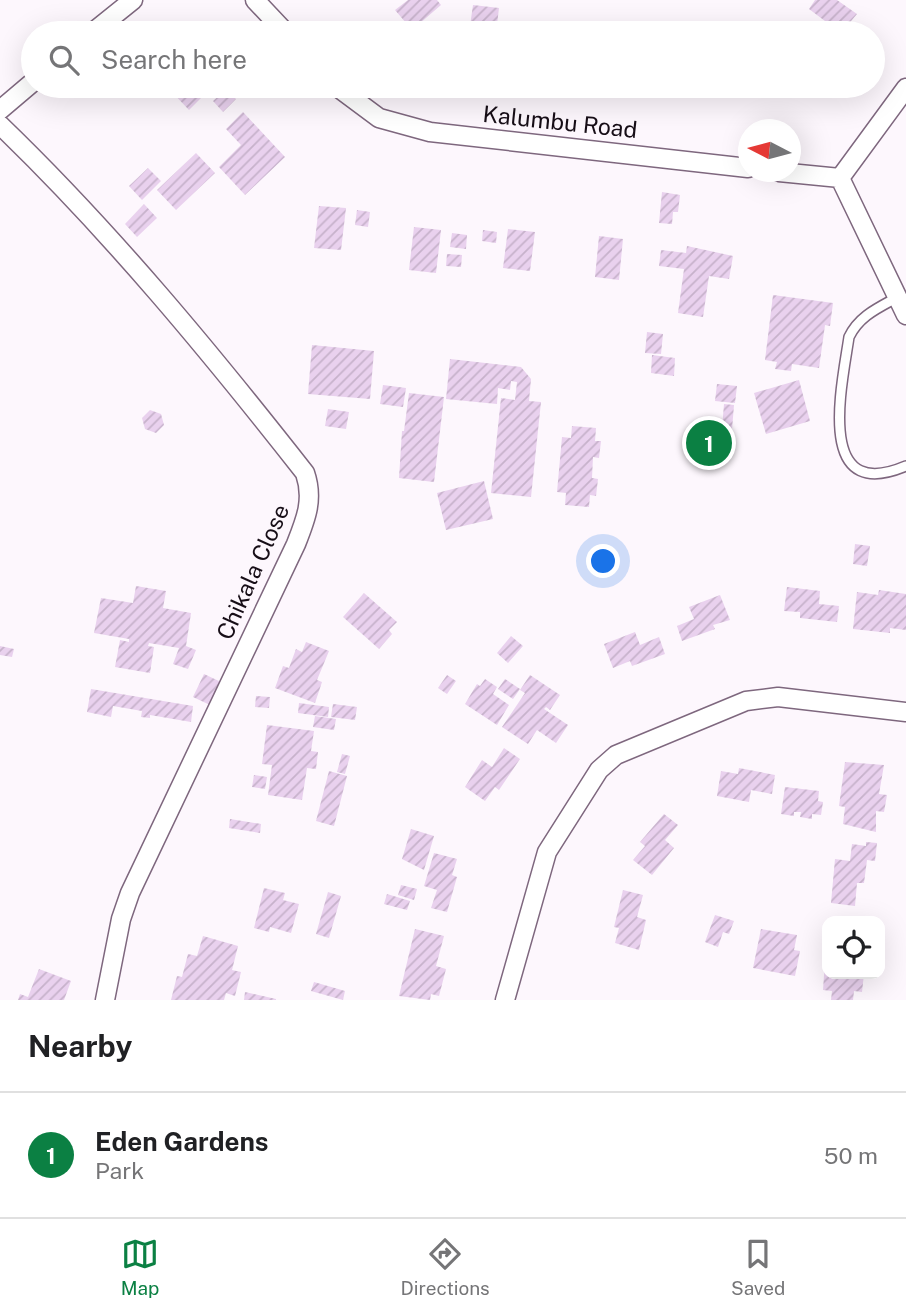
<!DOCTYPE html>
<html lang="en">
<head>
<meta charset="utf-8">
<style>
  :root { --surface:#fff; --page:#f6f6f6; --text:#202124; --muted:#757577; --line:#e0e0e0; --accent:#0b8043 }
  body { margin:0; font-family:"Public Sans",sans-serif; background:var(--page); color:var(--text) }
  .controls { position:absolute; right:21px; bottom:21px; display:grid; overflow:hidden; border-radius:14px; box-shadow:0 7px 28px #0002 }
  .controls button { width:63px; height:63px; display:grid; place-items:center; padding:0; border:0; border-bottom:2px solid var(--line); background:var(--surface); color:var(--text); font:35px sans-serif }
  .compass { position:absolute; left:738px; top:119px; width:63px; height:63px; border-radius:50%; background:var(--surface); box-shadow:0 7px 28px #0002; rotate:276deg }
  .you { position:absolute; left:604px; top:562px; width:24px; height:24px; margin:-18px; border:5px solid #fff; border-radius:50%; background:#1a73e8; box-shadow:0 0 0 10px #1a73e833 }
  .badge { display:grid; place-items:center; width:46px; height:46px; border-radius:50%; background:var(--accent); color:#fff; font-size:23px; font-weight:700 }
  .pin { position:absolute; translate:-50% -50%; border:4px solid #fff; box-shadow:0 2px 7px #0006 }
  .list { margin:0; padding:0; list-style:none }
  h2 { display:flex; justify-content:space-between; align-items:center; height:91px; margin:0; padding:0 28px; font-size:30px }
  h2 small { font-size:23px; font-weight:400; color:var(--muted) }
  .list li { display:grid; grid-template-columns:46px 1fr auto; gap:21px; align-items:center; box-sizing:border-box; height:126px; padding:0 28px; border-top:2px solid var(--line) }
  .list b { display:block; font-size:26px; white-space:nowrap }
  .list p { margin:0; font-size:23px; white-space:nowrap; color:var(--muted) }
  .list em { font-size:23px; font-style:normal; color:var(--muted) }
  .icon { flex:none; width:38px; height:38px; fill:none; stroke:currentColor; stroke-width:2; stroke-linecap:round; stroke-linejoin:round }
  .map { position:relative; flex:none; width:906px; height:1000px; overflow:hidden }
  .search { position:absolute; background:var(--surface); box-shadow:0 7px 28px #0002; left:21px; right:21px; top:21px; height:77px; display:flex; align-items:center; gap:18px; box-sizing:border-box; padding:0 24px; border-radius:38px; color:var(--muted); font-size:26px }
  .sheet { height:217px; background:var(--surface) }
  nav { display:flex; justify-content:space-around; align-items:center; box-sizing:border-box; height:98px; border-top:2px solid var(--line); background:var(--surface); font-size:19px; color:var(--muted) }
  nav a { display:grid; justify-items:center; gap:4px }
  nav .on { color:var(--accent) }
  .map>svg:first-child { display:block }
  .building { fill:url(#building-hatch) }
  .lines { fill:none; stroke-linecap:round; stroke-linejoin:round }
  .service-casing { stroke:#7e677e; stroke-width:12 }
  .minor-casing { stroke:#7e677e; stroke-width:21 }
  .service { stroke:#fff; stroke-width:9 }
  .minor { stroke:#fff; stroke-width:18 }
  .labels { text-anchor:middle; stroke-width:7; stroke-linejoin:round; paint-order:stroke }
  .street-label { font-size:23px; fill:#170e17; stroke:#fdf7fd }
</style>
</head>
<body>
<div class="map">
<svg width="906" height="1000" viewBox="0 0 906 1000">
  <defs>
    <pattern id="building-hatch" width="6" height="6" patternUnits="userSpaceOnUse" patternTransform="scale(1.75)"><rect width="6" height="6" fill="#e9d1ee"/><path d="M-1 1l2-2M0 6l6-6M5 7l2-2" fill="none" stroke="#c7b2cb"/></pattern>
  </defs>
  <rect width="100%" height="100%" fill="#fdf7fd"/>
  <!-- building -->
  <path class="building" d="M408 0H437L441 5 412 30 395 10Z
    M815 0H837L857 14 841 33 809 9Z
    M473 5 499 8 496 33H469Z
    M566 21 591 25 590 33H564Z
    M658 26 685 30 684 33H657Z
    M174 86H213L189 110 170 90Z
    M226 89 236 99 223 112 213 101Z
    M243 112 285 157 245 195 219 167 241 145 226 129Z
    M196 153 215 173 176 210 157 190Z
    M148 168 161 181 142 200 129 186Z
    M662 192 680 195 678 212H673L672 224 659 223Z
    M144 204 157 218 137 237 125 224Z
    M319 206 346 208 341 250 314 248Z
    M357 210 370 212 368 227 355 225Z
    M414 227 441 230 436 273 409 270Z
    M508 229 535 232 530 271 503 268Z
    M483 230 497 232 496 243 482 241Z
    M452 233 467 235 466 249 450 247Z
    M599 236 623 239 619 280 595 277Z
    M687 246 733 256 729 279 709 276 703 317 678 313 684 269 659 266 661 250 686 253Z
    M447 254 462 255 461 267 446 266Z
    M773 295 833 303 830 326 825 325 819 368 792 364 791 371 775 369 777 362 765 360Z
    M647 332 663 334 661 354 645 353Z
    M312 345 374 351 370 399 308 394Z
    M652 355 675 358 674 376 651 373Z
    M450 359 521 367 531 379 529 401 541 402 531 497 491 493 501 398 515 400 517 382 511 381 510 390 498 388 497 404 446 399Z
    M799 380 810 421 766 434 754 393Z
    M717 384 737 386 735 403 715 401Z
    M383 385 406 388 403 407 380 404Z
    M409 393 444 397 434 482 399 478 402 431H404Z
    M724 404 734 405 731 442 721 441Z
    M328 409 349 412 346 429 325 426Z
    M150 410 161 414 164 425 156 433 145 429 142 418Z
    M572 426 596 428 595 441H601L599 458 593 457 592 478 598 479 596 496 590 495 589 507 565 505 566 493 557 492 562 437 571 438Z
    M484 481 493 519 446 530 437 493Z
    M855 544 870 546 867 566 853 564Z
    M136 586 166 591 163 608 191 613 186 646 196 650 188 669 173 664 179 648 149 643 148 646 154 647 150 673 115 667 120 640 129 642V639L94 633 101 598 133 603Z
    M787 587 820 591 819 604 839 606 837 622 800 618V612L784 611Z
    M879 590 906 594V630L890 628V633L853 629 857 592 878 595Z
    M364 593 397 622 389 630 392 634 379 649 343 617Z
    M720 595 730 620 713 625 715 629 682 641 677 626 694 619 689 607Z
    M635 632 640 645 659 637 665 654 632 666 630 661 613 668 604 644Z
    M511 636 523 646 508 663 497 653Z
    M306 642 329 651 317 680 322 682 315 703 275 688 283 666 289 668 296 649 302 652Z
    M0 646 14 649 12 657 0 655Z
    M204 674 221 682 210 705 193 697Z
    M447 675 456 681 447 694 438 688Z
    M530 675 560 695 550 710 546 707 544 709 568 725 556 743 537 730 528 744 502 727 525 693 520 690Z
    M485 679 497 687 493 694 509 705 497 725 465 704 477 684 480 686Z
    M505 679 520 689 513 699 498 689Z
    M91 689 193 706 191 722 150 715V718L141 717 142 711 113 706 111 717 87 712Z
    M256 696 270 697 269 708 255 707Z
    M299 703 329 707 328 717 298 713Z
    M333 704 357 707 355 720 331 717Z
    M315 716 336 719 334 730 313 727Z
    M267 725 314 731 311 751 318 752 316 769 307 768 302 800 268 795 272 765 262 764Z
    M504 748 520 759 499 790 495 787 485 801 465 787 482 760 492 767Z
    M342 754 350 756 345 774 337 772Z
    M845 762 884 765 879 794 887 795 884 812 876 811V832L843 824 845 807 839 806Z
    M739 768 775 775 772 794 751 790 749 802 717 796 721 771 738 774Z
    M329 771 347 776 334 826 316 821Z
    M254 775 267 777 265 789 252 787Z
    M785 787 819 791 818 801 823 802 821 815 812 814V819L800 817 801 812H794V816L781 814Z
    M664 814 678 825 665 840 674 848 652 875 633 860 645 846 640 842Z
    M230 819 261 824 260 833 229 828Z
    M411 829 434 836 424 870 402 859Z
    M866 842 877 843 875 861 867 860 864 883H857L855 906 831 903 835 859 850 861 852 844 866 846Z
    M434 853 457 859 452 875 457 877 447 912 431 908 437 890 424 886Z
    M401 885 417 889 414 900 398 895Z
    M264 888 285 893 283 900 299 904 291 933 270 927 269 932 254 928Z
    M623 890 643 895 637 917 646 920 639 950 615 943 619 928 614 927Z
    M328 892 341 896 329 938 316 934Z
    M387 894 410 901 407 910 384 904Z
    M715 915 734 921 729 934 723 932 718 947 705 942Z
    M415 929 444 936 436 966 446 969 439 996 431 994 430 1000 399 996Z
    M761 929 797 935 794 950 800 951 795 976 753 968Z
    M203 936 238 946 232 970 241 972 235 996 226 993 224 1000H171L177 976 182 977 188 954 197 956Z
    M825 961 827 974H864L862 992 854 991 853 1000H831L832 991 823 990Z
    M39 969 71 981 64 1000H18L20 994 28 997Z
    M314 982 345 991 343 1000 311 991Z
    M245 992 276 999V1000H244Z"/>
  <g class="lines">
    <!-- service casing -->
    <g class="service-casing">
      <path id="service" d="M898 297C878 308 859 316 849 337 842 385 814 505 906 466"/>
    </g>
    <!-- minor casing -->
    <g class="minor-casing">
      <path id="minor" d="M255 0 286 33
        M92 33 133 0
        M336 86 379 118 430 132 748 168
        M0 110 33 82
        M0 125C111 232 210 352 305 473 314 499 306 519 296 544L130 893 121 919 105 1000
        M779 172 840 178 906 88
        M840 178 906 315
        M505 1000 547 852 599 770 616 755 746 701 778 697 906 712"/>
    </g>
    <!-- service -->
    <use href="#service" class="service"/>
    <!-- minor -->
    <use href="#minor" class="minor"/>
  </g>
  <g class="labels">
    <!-- street labels -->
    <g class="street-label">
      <text transform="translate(560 122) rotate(6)" y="8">Kalumbu Road</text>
      <text transform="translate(253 572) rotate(-66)" y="8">Chikala Close</text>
    </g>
  </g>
</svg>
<div class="controls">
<button><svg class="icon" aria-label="locate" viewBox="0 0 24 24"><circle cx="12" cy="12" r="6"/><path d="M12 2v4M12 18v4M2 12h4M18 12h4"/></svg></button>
</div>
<svg class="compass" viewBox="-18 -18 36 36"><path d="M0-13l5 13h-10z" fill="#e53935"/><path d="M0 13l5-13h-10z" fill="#757577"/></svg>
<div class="you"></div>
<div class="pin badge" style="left:709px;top:443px">1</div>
<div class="search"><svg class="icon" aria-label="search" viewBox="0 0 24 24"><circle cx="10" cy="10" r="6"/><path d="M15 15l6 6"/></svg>Search here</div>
</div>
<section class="sheet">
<h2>Nearby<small></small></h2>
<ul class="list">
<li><span class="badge">1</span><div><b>Eden Gardens</b><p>Park</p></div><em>50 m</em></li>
</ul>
</section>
<nav>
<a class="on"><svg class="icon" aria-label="map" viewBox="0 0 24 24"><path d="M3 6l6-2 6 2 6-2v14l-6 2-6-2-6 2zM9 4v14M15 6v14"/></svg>Map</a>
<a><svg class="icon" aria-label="directions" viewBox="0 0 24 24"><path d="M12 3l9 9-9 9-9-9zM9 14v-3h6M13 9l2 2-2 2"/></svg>Directions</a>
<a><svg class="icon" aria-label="saved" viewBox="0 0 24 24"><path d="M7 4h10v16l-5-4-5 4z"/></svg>Saved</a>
</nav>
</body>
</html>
